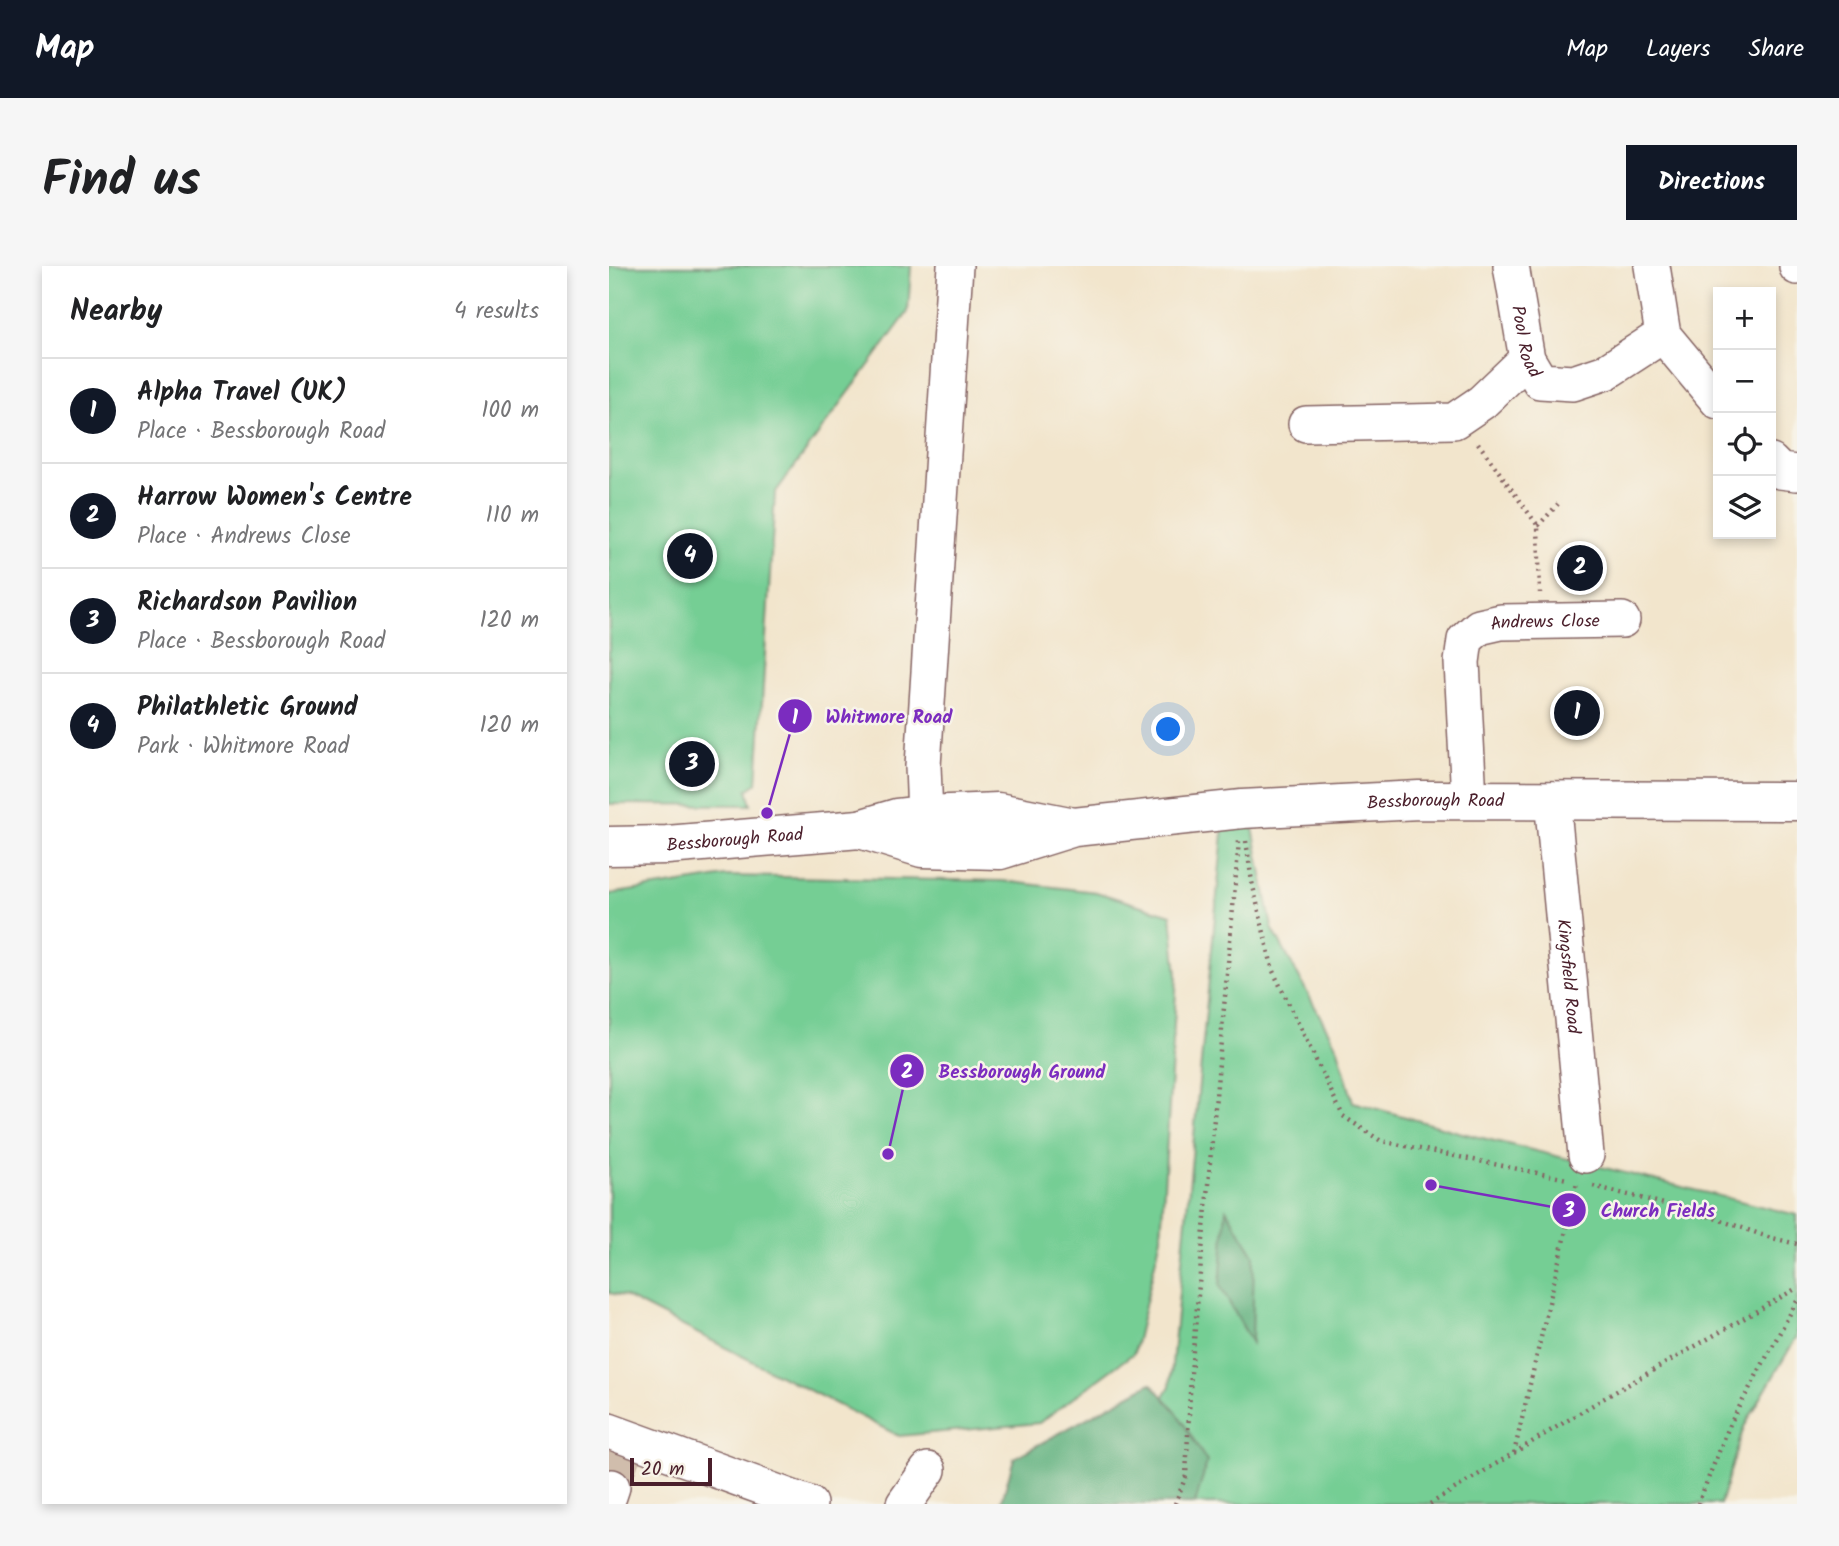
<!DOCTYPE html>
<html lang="en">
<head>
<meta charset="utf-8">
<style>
  :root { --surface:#fff; --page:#f6f6f6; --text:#202124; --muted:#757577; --line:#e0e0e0; --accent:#111827 }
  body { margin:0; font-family:Kalam,sans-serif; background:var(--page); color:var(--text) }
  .controls { position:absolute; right:21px; top:21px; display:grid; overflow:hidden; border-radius:0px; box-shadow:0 4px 10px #0003 }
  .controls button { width:63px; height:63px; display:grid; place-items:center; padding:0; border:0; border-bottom:2px solid var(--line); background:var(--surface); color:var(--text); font:35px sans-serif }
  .scale { position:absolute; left:21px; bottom:18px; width:82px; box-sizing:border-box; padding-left:7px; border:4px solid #4a1f2b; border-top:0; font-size:19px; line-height:24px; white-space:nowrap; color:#4a1f2b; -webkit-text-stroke:5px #f7f3e8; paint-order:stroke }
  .you { position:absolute; left:560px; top:464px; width:24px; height:24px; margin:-18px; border:5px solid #fff; border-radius:50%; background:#1a73e8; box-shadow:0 0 0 10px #1a73e833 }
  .badge { display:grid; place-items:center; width:46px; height:46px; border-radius:50%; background:var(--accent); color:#fff; font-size:23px; font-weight:700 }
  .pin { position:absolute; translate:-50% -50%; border:4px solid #fff; box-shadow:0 2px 7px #0006 }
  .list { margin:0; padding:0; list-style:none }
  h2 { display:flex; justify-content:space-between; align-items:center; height:91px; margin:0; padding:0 28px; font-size:30px }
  h2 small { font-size:23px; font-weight:400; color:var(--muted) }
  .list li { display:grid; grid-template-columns:46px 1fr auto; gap:21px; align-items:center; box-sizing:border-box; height:105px; padding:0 28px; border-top:2px solid var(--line) }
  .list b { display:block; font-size:26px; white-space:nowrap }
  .list p { margin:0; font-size:23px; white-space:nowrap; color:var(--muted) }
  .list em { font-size:23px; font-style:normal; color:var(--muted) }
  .icon { flex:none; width:38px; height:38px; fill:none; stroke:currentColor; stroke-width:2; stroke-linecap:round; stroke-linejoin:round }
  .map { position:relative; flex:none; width:1188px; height:1238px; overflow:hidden; border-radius:0px }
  header { display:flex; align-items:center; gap:42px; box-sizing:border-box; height:98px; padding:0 35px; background:var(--accent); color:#fff }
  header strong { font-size:33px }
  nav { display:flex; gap:38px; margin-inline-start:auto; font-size:24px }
  .intro { display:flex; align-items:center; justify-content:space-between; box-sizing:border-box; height:168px; padding:0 42px }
  h1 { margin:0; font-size:49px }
  .button { padding:18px 32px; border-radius:0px; background:var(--accent); color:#fff; font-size:24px; font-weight:700 }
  main { display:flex; gap:42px; padding:0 42px }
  aside { flex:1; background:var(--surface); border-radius:0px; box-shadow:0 4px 10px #0003 }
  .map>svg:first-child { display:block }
  .green { fill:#74ce94; stroke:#5f7660; stroke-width:2 }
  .forest { fill:#5fb17e; stroke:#546854; stroke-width:2 }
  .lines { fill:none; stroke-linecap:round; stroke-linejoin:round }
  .minor-tunnel { stroke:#d0bdac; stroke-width:35; stroke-dasharray:35 18; stroke-linecap:butt }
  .minor-casing { stroke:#856463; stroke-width:38 }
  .major-casing { stroke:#856463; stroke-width:41 }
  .path { stroke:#856463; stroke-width:4.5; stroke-dasharray:2 5; stroke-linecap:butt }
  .minor { stroke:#fff; stroke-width:35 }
  .major { stroke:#fff; stroke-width:38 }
  .labels { text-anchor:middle; stroke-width:5; stroke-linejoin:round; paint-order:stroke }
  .street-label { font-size:18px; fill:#4a1f2b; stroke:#f7f3e8 }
  .leader { fill:none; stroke:#7b2cbf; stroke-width:2.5 }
  .callout-dot { fill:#7b2cbf; stroke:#f7f3e8; stroke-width:2.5 }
  .mark-label { font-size:21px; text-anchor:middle; font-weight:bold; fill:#fff }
  .callout-label { font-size:19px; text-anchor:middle; font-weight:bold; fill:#7b2cbf; stroke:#f7f3e8; stroke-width:5; stroke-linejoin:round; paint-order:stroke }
</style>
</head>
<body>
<header>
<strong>Map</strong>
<nav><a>Map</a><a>Layers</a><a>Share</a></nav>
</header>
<div class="intro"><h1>Find us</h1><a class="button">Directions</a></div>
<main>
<aside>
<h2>Nearby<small>4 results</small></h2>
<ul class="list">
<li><span class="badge">1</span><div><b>Alpha Travel (UK)</b><p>Place · Bessborough Road</p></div><em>100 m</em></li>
<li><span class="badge">2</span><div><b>Harrow Women's Centre</b><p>Place · Andrews Close</p></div><em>110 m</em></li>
<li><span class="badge">3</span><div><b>Richardson Pavilion</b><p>Place · Bessborough Road</p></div><em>120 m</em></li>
<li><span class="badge">4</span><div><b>Philathletic Ground</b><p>Park · Whitmore Road</p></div><em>120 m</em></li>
</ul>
</aside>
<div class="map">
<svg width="1188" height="1238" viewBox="0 0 1188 1238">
  <rect width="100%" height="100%" fill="#f7f3e8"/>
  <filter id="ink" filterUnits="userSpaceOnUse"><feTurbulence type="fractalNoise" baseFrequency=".0143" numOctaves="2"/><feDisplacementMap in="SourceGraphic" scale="14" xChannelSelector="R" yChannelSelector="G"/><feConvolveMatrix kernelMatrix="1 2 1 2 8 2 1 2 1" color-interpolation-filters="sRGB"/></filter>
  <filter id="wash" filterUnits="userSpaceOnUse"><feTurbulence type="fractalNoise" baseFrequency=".00686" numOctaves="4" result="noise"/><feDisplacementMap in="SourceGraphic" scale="28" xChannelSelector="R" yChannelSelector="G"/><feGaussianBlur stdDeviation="1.57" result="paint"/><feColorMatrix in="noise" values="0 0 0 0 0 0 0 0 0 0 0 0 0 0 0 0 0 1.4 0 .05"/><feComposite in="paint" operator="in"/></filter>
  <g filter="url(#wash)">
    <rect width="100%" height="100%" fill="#f2e5cc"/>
    <!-- green -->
    <path class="green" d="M0 0H302L299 46 166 227 148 517 138 524 142 539 0 538Z
      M615 557H643L663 662 729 783 744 836 853 867 1188 949V1070L1135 1161 1111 1238H427L543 1151 561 1120Z
      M117 610 393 615 487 626 562 649 568 709 552 971 525 1087 430 1157 290 1170 15 1030 0 1027V628Z"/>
    <!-- forest -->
    <path class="forest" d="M617 943 645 989 643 1077 611 1020Z
      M542 1117 567 1145 598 1196 586 1238H392L405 1192Z"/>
  </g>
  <g filter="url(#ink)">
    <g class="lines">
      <!-- minor-tunnel -->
      <path class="minor-tunnel" d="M3 1221 14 1190"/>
      <!-- minor casing -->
      <g class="minor-casing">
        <g id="minor">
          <path id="s1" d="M902 0 918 93 931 115 964 117 997 106 1054 69"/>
          <path d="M1043 0 1054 69 1109 135"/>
          <path d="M1188 0V1"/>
          <path d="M697 158 845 155 873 136 918 93"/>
          <path d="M1162 196 1171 205 1188 207"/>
          <path id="s2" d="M860 533 853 396 856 374 870 361 892 356 1013 354"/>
          <path id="s3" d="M943 533 977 889"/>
          <path d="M316 549 314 500 346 0"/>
          <path d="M0 1165 200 1238"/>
          <path d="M0 1230 3 1221"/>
          <path d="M295 1238 319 1204"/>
        </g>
      </g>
      <!-- major casing -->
      <g class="major-casing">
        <g id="major">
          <path id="s4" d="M251 563 313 582 391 584 465 561 633 543 810 534 1188 535"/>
          <path id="s5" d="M0 580 58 579 251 563 288 552 316 549 389 546 460 560"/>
        </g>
      </g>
      <!-- path -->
      <path class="path" d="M869 177 929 260 931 327
        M929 260 949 238
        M637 575 643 616 664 705 734 850 772 875 958 913
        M984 920 1091 947 1159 971 1188 978
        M905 1187 968 917
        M566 1238 577 1210 582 1107 630 575
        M821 1238 992 1134 1188 1022
        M1089 1238 1121 1158 1188 1035"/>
      <!-- minor -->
      <use href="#minor" class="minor"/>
      <!-- major -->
      <use href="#major" class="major"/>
    </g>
  </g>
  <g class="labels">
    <!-- street labels -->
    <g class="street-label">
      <text dy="6" stroke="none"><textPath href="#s1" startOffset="77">Pool Road</textPath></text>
      <text dy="6" stroke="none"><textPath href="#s2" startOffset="245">Andrews Close</textPath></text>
      <text dy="6" stroke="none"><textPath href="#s4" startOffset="583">Bessborough Road</textPath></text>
      <text dy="6" stroke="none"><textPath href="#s5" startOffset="126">Bessborough Road</textPath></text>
      <text dy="6" stroke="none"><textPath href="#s3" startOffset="178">Kingsfield Road</textPath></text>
    </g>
  </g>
  <!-- callouts -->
  <path class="leader" d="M158 547L186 450M279 888L298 805M822 919L960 944"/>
  <g class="callout-dot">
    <circle cx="158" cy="547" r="7"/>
    <circle cx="279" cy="888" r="7"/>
    <circle cx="822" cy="919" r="7"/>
    <circle cx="186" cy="450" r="18"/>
    <circle cx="298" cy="805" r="18"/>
    <circle cx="960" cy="944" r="18"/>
  </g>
  <g class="mark-label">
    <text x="186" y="458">1</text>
    <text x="298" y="812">2</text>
    <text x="960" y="951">3</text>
  </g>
  <g class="callout-label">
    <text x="280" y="457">Whitmore Road</text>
    <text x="413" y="812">Bessborough Ground</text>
    <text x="1049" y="951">Church Fields</text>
  </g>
</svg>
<div class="controls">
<button>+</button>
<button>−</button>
<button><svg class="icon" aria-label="locate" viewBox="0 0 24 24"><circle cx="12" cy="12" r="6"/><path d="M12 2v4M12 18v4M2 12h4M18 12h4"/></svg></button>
<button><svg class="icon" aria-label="layers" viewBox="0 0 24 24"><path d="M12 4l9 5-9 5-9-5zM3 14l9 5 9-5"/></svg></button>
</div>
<div class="scale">20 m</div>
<div class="you"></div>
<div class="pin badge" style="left:968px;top:447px">1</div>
<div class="pin badge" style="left:971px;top:302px">2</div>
<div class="pin badge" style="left:83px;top:498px">3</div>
<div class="pin badge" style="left:81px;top:290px">4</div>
</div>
</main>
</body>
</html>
